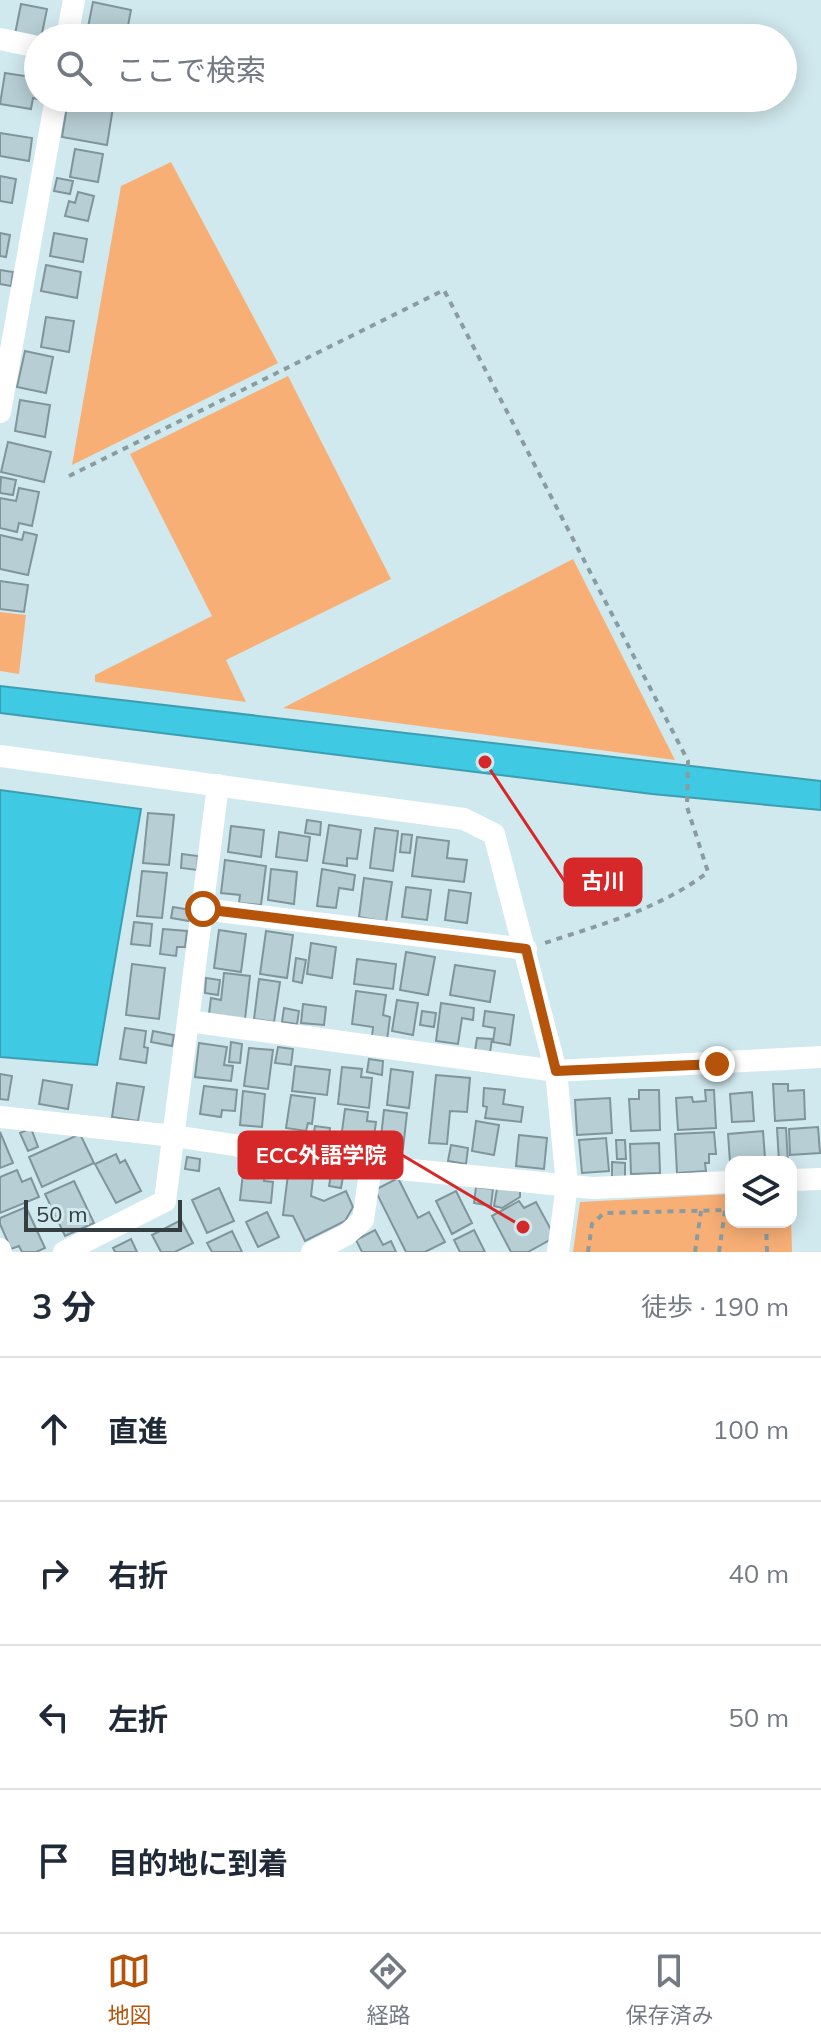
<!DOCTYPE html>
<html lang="ja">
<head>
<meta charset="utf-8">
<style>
  :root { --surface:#fff; --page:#f6f6f7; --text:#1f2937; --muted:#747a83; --line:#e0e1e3; --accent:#b45309 }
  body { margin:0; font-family:Mulish,"Noto Sans JP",sans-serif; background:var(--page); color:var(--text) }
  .controls { position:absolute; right:24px; bottom:24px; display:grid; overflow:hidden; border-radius:16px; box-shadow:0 4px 20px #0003 }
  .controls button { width:72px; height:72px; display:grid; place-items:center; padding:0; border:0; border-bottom:2px solid var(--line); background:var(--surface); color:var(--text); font:40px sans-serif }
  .scale { position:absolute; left:24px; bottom:20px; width:158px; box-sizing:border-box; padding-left:8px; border:4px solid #343e40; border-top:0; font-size:22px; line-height:28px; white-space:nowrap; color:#343e40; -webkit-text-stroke:6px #d0e9ee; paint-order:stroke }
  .stop { position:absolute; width:24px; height:24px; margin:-18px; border:6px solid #b45309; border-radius:50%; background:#fff }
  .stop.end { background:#b45309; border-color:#fff; box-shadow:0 2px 8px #0008 }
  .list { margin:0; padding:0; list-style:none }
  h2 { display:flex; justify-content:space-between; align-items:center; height:104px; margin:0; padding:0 32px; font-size:34px }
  h2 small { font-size:26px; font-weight:400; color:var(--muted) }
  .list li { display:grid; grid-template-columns:52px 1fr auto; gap:24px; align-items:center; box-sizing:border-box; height:144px; padding:0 32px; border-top:2px solid var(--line) }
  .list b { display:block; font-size:30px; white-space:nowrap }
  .list em { font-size:26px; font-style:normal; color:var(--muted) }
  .icon { flex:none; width:44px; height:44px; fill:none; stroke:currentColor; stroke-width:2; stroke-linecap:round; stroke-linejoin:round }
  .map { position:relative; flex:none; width:821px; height:1252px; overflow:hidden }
  .search { position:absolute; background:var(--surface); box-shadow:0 4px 20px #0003; left:24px; right:24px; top:24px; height:88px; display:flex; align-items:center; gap:20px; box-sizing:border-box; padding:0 28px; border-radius:44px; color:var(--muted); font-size:30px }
  .sheet { height:680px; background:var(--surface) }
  nav { display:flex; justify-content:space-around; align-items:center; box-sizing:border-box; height:112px; border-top:2px solid var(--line); background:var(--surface); font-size:22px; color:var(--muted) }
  nav a { display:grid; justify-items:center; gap:4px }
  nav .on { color:var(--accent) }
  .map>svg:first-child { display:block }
  .green { fill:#f8af76 }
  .water { fill:#3fc9e2; stroke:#3c9fb1; stroke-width:2 }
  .building { fill:#b6ced4; stroke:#7f959b; stroke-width:2 }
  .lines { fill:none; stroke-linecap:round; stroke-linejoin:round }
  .path { stroke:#8a9ca0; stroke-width:4; stroke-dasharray:6 6; stroke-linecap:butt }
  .minor { stroke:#fff; stroke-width:22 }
  .route { stroke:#b45309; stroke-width:10 }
  .leader { fill:none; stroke:#d62828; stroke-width:3 }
  .callout-dot { fill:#d62828; stroke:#d0e9ee; stroke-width:3 }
  .callout { fill:#d62828; stroke:#d62828; stroke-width:3 }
  .callout-label { font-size:22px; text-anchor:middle; font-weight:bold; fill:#fff }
</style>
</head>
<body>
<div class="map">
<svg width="821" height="1252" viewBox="0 0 821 1252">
  <rect width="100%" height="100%" fill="#d0e9ee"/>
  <!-- green -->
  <path class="green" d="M171 162 278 363 72 465 121 186Z
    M288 376 391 579 226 660 246 702 95 682V675L212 616 130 454Z
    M573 559 675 760 283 708Z
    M0 612 26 615 19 674 0 671Z
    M731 1194V1222H791V1214L792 1252H573L580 1202Z"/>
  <!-- water -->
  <path class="water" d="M0 686 821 781V810L652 794 0 713Z
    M0 790 141 809 97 1065 0 1057Z"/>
  <!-- building -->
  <path class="building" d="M93 2 131 10 126 36 88 27Z
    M21 4 47 9 41 38 15 34Z
    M5 73 38 78V98L42 100 33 98 31 109 0 104Z
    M92 98 114 101 107 145 62 137 67 106 90 110Z
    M0 133 32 138 29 161 0 156Z
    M75 149 103 154 98 182 70 177Z
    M0 176 16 179 12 203 0 201Z
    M57 178 73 181 70 194 54 191Z
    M78 192 94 196 88 221 65 216 69 201 75 203Z
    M0 233 10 235 6 257 0 256Z
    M54 233 87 239 83 262 50 256Z
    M46 265 81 272 77 298 41 291Z
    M0 270 13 272 11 286 0 284Z
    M46 317 74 321 69 352 41 347Z
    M25 351 53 357 46 393 17 387Z
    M20 400 50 405 45 437 15 431Z
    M8 442 51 452 44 482 1 472Z
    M1 477 16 480 13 495 0 493Z
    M19 488 39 492 32 526 19 523 17 532 0 528V498L16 501Z
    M24 532 37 535 28 575 0 569V535L22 540Z
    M0 581 28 585 24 612 0 609Z
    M148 813 174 815 169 865 143 863Z
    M307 820 321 822 320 835 305 833Z
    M329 825 361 830 357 859 347 858V866L323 863Z
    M231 826 264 830 261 857 228 852Z
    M375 828 398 831 393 871 370 868Z
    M279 832 310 837 307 861 276 857Z
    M402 834 412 835 410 853 400 852Z
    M417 837 449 841 447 858 467 860 464 882 412 876Z
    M182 854 198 856 197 870 181 868Z
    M225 860 266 866 261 905 239 903 240 895 221 893Z
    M271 869 297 872 294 904 268 900Z
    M322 869 355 875 353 890 339 888 336 908 317 906Z
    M142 871 167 873 162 918 137 916Z
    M364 878 392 882 386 922 359 917Z
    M406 887 431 890 427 920 402 917Z
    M449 890 471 893 467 923 445 920Z
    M173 907 191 910 189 921 171 918Z
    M134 922 152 924 150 946 131 944Z
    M163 929 187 931 185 947H177L176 956 160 954Z
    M219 930 246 934 241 972 214 968Z
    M266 931 293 935 287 978 260 974Z
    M311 943 336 947 332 978 307 974Z
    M406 952 435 957 428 995 400 990Z
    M296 958 306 960 302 983 293 981Z
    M357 959 396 964 393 989 354 984Z
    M132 964 165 968 159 1019 126 1015Z
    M455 965 495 971 490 1002 450 995Z
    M224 973 250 976 245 1019 209 1014 211 998 221 1000Z
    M206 978 220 980 218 995 205 993Z
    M259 979 280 982 274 1022 254 1019Z
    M356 991 386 995 383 1015 390 1017 387 1040 372 1037 373 1027 352 1024Z
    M397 1000 418 1003 413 1035 392 1031Z
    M441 1003 474 1008 473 1020 462 1018 458 1044 436 1041Z
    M303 1004 326 1007 324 1025 301 1023Z
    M284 1008 299 1011 297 1024 282 1022Z
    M422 1011 436 1013 434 1027 420 1025Z
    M485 1011 514 1015 510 1045 493 1042 495 1028 483 1026Z
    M125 1028 146 1031 144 1047 148 1048 146 1063 120 1059Z
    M153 1031 174 1035 172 1046 151 1042Z
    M477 1038 492 1039 490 1053 475 1051Z
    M231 1042 242 1044 240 1063 229 1062Z
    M199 1043 227 1047 224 1065 233 1066 231 1081 195 1077Z
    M278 1047 293 1049 291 1065 275 1063Z
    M249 1048 273 1050 268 1089 244 1086Z
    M369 1059 383 1061 382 1075 367 1072Z
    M295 1066 330 1070 327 1095 292 1091Z
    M342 1067 362 1069 361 1077 372 1078 369 1108 338 1104Z
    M391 1069 413 1072 409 1108 387 1105Z
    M0 1074 12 1076 8 1100 0 1099Z
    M436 1075 470 1078 467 1112 450 1111 447 1144 429 1143Z
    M43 1080 72 1085 68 1109 39 1104Z
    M117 1083 144 1087 138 1121 112 1117Z
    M773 1084H788V1091L804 1090 805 1119 775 1121Z
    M204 1086 237 1090 235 1111 222 1110 221 1117 200 1114Z
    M484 1088 505 1090 503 1104 523 1107 521 1122 485 1118 487 1107 483 1106Z
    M639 1090H659L660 1130 631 1131 629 1099H639Z
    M705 1090H714L716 1128 678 1130 676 1098 692 1097 693 1102 706 1101Z
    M243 1091 265 1094 262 1127 240 1125Z
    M752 1092 754 1121 732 1122 730 1094Z
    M291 1095 315 1098 312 1124 308 1123 306 1131 286 1128Z
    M610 1098 612 1133 577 1135 575 1100Z
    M345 1109 368 1112 367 1121 376 1122 372 1151 340 1146Z
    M384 1110 407 1113 403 1149 380 1146Z
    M476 1121 499 1125 494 1155 472 1151Z
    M315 1126 330 1128 328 1146 312 1144Z
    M818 1127 820 1153 790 1155 789 1129Z
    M31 1128 38 1147 28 1151 20 1133Z
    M777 1128H786L788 1162H779Z
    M763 1131 765 1158H757L758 1162H731V1176L728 1134Z
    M0 1132 13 1163 0 1168Z
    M714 1132 716 1154H709V1163H705L706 1171 677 1173 675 1134Z
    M80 1134 94 1163 42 1187 29 1157Z
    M519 1135 547 1138 544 1169 516 1166Z
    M606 1138 609 1171 582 1173 579 1140Z
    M616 1140H625L626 1159H617Z
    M659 1143 660 1173 631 1174 630 1144Z
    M451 1145 468 1148 466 1164 448 1161Z
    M116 1154 120 1163 125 1160 141 1191 116 1203 95 1164Z
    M187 1157 200 1159 199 1171 185 1169Z
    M612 1162 625 1163V1177H612Z
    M289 1166 314 1169 311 1196 324 1201 346 1191 353 1207 345 1221 305 1241 293 1216 283 1215Z
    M332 1169 344 1171 341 1188 329 1186Z
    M17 1170 22 1182 31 1178 39 1197 0 1213V1177Z
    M243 1173 265 1175 264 1181 273 1182 271 1203 240 1200Z
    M398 1178 418 1218 429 1212 445 1242 425 1252H406L375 1190Z
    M74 1181 94 1223 65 1236 45 1194Z
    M476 1187 493 1189 491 1206 474 1203Z
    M219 1188 234 1221 207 1233 192 1200Z
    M497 1188 520 1191V1197L502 1208 494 1206Z
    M456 1191 472 1223 452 1234 436 1201Z
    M519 1201 524 1208 536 1202 555 1237 528 1252H511L492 1216Z
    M26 1207 45 1248 36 1252H22L19 1246 11 1249 0 1224V1218Z
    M267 1212 279 1237 258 1247 246 1222Z
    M181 1220 193 1243 175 1252H161L152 1235Z
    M375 1230 383 1245 391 1241 396 1252H362L356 1240Z
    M474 1230 485 1252H460L454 1240Z
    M232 1231 242 1252H212L207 1243Z
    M131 1239 137 1252H115L113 1248Z"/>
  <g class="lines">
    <!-- path -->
    <path class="path" d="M69 476 444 290 688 761 687 807 708 872C660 909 602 924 545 943
      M766 1222 767 1252
      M588 1252 592 1224 604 1213 731 1210
      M695 1252 701 1211
      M719 1252 725 1211"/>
    <!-- minor -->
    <path class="minor" d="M67 38 74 0
      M0 39 38 47
      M0 412 56 98
      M0 756 464 819 494 834 556 1071 567 1185 558 1252
      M203 909 526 949
      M188 1021 556 1071 821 1057
      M0 1117 174 1136 371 1166 592 1188 731 1182
      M791 1180 821 1179
      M0 1249 1 1252
      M64 1252 165 1201 218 785
      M312 1252 346 1235 363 1220 371 1166"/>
  </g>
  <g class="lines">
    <!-- route -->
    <path class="route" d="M203 909 526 949 556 1071 717 1064"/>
  </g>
  <!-- callouts -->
  <path class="leader" d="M485 762L565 882M523 1227L402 1155"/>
  <g class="callout-dot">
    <circle cx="485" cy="762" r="8"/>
    <circle cx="523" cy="1227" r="8"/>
  </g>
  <g class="callout">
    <rect x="565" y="859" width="76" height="46" rx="8"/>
    <rect x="239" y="1132" width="163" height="46" rx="8"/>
  </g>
  <g class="callout-label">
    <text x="603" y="889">古川</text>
    <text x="321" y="1163">ECC外語学院</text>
  </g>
</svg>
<div class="controls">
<button><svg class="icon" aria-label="layers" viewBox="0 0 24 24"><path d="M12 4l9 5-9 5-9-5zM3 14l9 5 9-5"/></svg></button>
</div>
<div class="scale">50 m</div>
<div class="stop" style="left:203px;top:909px"></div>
<div class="stop end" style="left:717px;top:1064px"></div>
<div class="search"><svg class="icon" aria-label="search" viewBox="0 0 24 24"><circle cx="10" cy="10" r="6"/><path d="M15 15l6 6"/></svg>ここで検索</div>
</div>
<section class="sheet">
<h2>3 分<small>徒歩 · 190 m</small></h2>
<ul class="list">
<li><svg class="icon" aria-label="ahead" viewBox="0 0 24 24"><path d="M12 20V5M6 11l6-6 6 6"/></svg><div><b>直進</b></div><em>100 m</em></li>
<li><svg class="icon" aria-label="right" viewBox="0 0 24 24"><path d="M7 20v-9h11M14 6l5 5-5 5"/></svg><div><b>右折</b></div><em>40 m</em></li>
<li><svg class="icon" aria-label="left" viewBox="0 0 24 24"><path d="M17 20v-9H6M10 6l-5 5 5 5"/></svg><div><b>左折</b></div><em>50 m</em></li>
<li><svg class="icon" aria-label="arrive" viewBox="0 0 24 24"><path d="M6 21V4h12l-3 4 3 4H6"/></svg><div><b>目的地に到着</b></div></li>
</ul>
</section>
<nav>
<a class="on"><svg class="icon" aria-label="map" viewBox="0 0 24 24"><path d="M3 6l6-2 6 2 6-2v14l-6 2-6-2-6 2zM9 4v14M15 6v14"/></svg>地図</a>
<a><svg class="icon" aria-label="directions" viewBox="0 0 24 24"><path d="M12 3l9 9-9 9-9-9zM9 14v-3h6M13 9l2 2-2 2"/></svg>経路</a>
<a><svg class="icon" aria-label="saved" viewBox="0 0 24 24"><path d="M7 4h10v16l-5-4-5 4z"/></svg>保存済み</a>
</nav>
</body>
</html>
